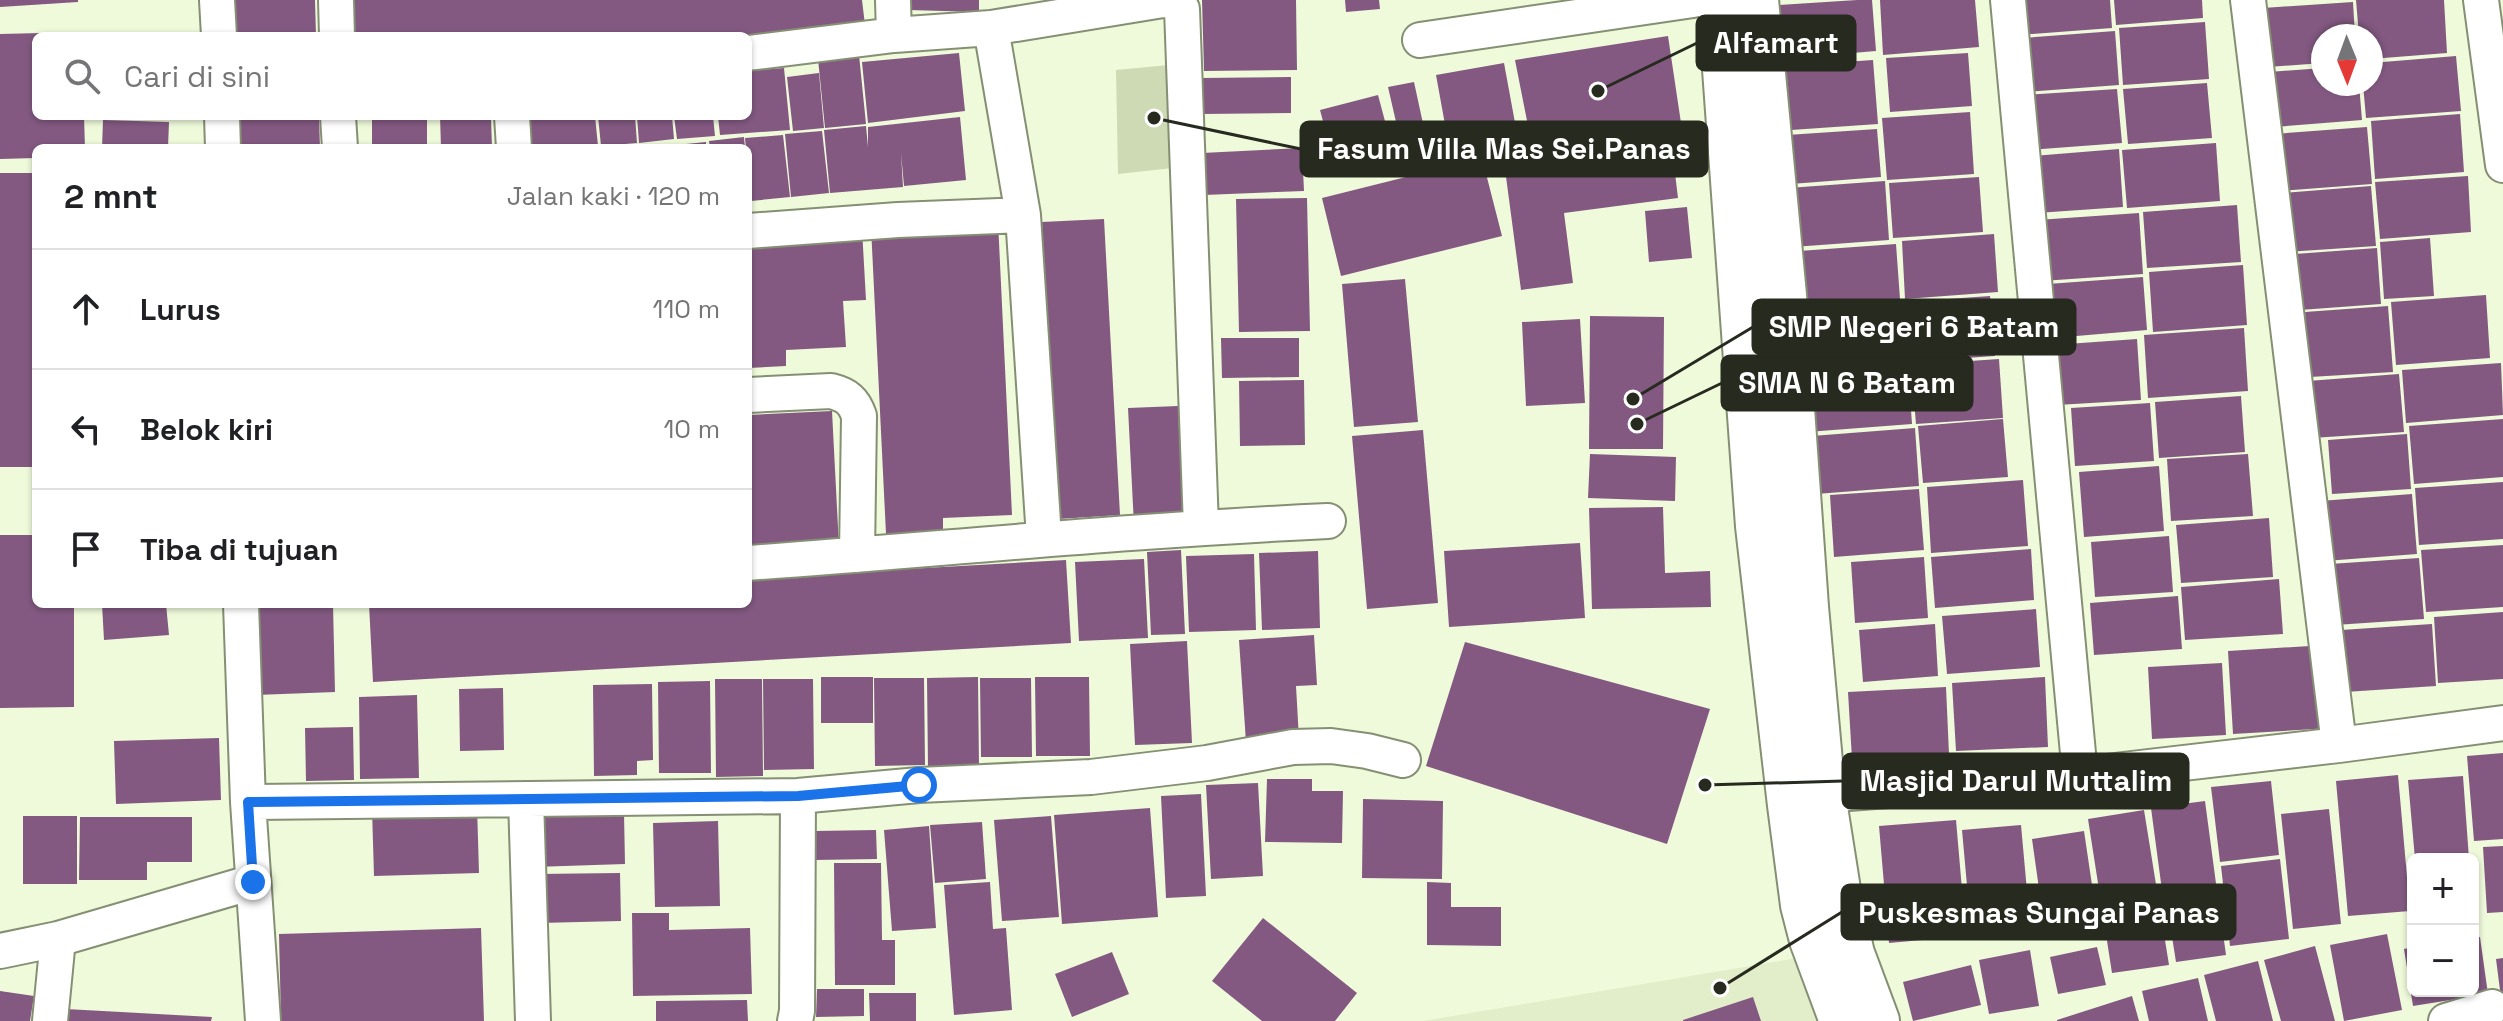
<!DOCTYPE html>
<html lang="id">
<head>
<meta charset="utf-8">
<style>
  :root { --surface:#fff; --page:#f6f6f6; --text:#202124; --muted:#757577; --line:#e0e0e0 }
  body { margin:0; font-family:"Space Grotesk",sans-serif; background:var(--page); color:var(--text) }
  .controls { position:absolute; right:24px; bottom:24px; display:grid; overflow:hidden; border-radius:12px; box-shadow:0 2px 6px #0004 }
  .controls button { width:72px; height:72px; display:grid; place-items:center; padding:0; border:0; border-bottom:2px solid var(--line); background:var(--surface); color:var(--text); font:40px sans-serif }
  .compass { position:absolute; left:2311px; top:24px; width:72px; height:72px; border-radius:50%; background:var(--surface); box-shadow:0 2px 6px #0004; rotate:179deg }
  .stop { position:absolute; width:24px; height:24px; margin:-18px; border:6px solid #1a73e8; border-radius:50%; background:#fff }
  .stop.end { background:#1a73e8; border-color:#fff; box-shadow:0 2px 8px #0008 }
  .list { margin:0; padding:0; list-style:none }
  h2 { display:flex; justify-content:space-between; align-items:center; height:104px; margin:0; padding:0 32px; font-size:34px }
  h2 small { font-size:26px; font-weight:400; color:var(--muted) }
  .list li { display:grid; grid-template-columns:52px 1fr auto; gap:24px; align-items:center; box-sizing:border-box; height:120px; padding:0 32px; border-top:2px solid var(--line) }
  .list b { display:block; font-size:30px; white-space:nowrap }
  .list em { font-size:26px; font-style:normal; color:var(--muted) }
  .icon { flex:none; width:44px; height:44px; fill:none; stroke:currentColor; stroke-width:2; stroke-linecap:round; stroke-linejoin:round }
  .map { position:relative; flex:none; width:2503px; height:1021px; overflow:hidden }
  .search { position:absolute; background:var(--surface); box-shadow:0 2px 6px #0004; left:32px; top:32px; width:720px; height:88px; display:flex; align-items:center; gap:20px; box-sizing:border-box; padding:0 28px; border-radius:12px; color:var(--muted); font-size:30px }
  .panel { position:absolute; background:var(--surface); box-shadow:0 2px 6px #0004; left:32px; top:144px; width:720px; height:464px; border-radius:12px }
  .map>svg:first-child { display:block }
  .built { fill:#e2eec9 }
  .green { fill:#cddab4 }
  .building { fill:#835982 }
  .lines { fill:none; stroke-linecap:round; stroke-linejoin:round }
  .minor-casing { stroke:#858f73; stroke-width:38 }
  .secondary-casing { stroke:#858f73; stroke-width:48 }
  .minor { stroke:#fff; stroke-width:34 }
  .secondary { stroke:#fff; stroke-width:44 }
  .route { stroke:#1a73e8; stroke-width:10 }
  .leader { fill:none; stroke:#262a1f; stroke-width:3 }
  .callout-dot { fill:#262a1f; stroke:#fff; stroke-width:3 }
  .callout { fill:#262a1f; stroke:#262a1f; stroke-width:3 }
  .callout-label { font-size:30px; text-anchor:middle; font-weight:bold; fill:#fff }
</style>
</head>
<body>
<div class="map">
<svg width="2503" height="1021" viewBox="0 0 2503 1021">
  <rect width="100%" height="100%" fill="#effadb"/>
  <!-- built -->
  <path class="built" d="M1810 956 1839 1021H1423Z"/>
  <!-- green -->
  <path class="green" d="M1190 63 1191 166 1118 174 1116 70Z"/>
  <!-- building -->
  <path class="building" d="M0 0H78V2L0 7Z
    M235 0H315L316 36H237Z
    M345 0H862L865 25 748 36H349Z
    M908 0H979V12L908 10Z
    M1202 0H1296L1297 70 1204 71Z
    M1345 0H1379L1380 9 1346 12Z
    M1857 0H1872L1876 51 1782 59 1779 5Z
    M1880 0H1975L1979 47 1883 55Z
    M2014 0H2110L2112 28 2017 35Z
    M2114 0H2202L2203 18 2116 25Z
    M2356 0H2444L2447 53 2371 59V36H2359Z
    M2353 2 2355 36H2323V63L2268 67 2263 8Z
    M2205 22 2209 79 2123 85 2119 28Z
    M2115 31 2119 85 2027 92 2023 38Z
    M83 32V36H36V116H84L85 148H36V158L0 159V34Z
    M1668 36 1681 123 1532 146 1515 60Z
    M959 53 965 111 868 123 862 62Z
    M1968 53 1972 106 1890 112 1886 58Z
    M859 55 866 124 825 128 818 59Z
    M2456 56 2461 111 2366 118 2363 84H2371V63Z
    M1873 60 1878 124 1791 130 1786 66Z
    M1504 63 1518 139 1450 152 1436 75Z
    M784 68 790 130 720 135 718 116H748V71Z
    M2323 68V84H2359L2362 120 2274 127 2269 72Z
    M819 73 824 128 793 131 787 77Z
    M1291 77V113L1202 114 1201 78Z
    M1414 82 1427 142 1402 148 1388 87Z
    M2207 83 2212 138 2128 144 2123 89Z
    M2117 89 2122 143 2028 150 2023 95Z
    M1378 95 1393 151 1335 166 1320 110Z
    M1970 112 1974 174 1887 180 1882 118Z
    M2460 114 2464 172 2375 179 2371 121Z
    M239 116H319L320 148H240Z
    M372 116H427V148H372Z
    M440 116H491L492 148H441Z
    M520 116H595L598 146 523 148Z
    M598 116H635L637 143 601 146Z
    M637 116H672L674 139 639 143Z
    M674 116H713L715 136 677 139Z
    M960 117 966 180 904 186 901 153 903 187 830 193 824 130 866 126 868 147V127Z
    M103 120 169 122 168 148H102Z
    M2367 127 2372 184 2278 191 2274 134Z
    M1877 129 1881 177 1791 184 1787 135Z
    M822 131 829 193 791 197 785 134Z
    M1670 132 1678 198 1564 213 1573 283 1521 290 1503 154Z
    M783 135 790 197 751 201 745 138Z
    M744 137 745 148H710L709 141Z
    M706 142V148H666V146Z
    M2216 143 2220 201 2127 208 2122 150Z
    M1302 148 1304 191 1204 195 1202 153Z
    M2119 149 2123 207 2037 213 2033 156Z
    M1482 158 1502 236 1341 276 1322 198Z
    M0 173H36V467H0Z
    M2468 176 2471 232 2380 239 2375 182Z
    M1979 177 1983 232 1893 238 1889 183Z
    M1885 181 1889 240 1793 247 1788 188Z
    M2371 186 2376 246 2286 252 2282 193Z
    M1307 198 1310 331 1239 332 1236 199Z
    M2237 205 2241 262 2147 268 2143 212Z
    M1687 207 1692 258 1649 262 1645 211Z
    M2139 213 2143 274 2042 281 2037 220Z
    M1104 219 1120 515 1058 519 1042 222Z
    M998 221 1012 515 943 518V531L886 534 871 227Z
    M862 229 866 300 843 301 846 347 786 350V366L748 368V235Z
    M1994 234 1998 292 1905 299 1902 241Z
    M2430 238 2434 296 2384 299 2380 242Z
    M1896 244 1900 299 1803 305 1799 251Z
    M2377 248 2381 304 2300 310 2295 254Z
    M2243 265 2247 325 2153 332 2149 272Z
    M2143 277 2147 330 2053 338 2048 284Z
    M1405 279 1418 422 1354 427 1342 284Z
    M2486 295 2490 358 2396 365 2391 302Z
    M1990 296 1995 356 1923 361 1919 301Z
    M1915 301 1919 361 1809 369 1804 309Z
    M2388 306 2393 372 2310 377 2305 312Z
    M1590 316 1664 317 1663 449H1589Z
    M1580 319 1585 403 1526 406 1522 322Z
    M2244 328 2248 391 2148 398 2144 335Z
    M1221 338H1299V377L1222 378Z
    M2137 339 2141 400 2057 405 2053 345Z
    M1999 359 2003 418 1916 424 1911 365Z
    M2501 363 2503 415 2406 423 2402 370Z
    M1908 368 1912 424 1807 432 1802 376Z
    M2399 374 2404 432 2312 438 2308 381Z
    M1304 380 1305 445 1240 446 1239 381Z
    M2241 396 2245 452 2159 458 2155 402Z
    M2150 403 2154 461 2075 466 2071 408Z
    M1178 406 1183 523 1134 525 1128 408Z
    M832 411 839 547 748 551V415Z
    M2003 419 2008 477 1923 483 1918 426Z
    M2503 419V477L2414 484 2409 426Z
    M1915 428 1919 486 1816 494 1812 436Z
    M1423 430 1438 603 1367 609 1352 436Z
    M2407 434 2411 489 2332 494 2328 440Z
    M1590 454 1676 457 1675 501 1588 498Z
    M2248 454 2253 516 2171 521 2167 459Z
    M2159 466 2164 531 2084 537 2079 472Z
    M2023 480 2028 546 1931 553 1927 487Z
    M2503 482V539L2419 545 2415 488Z
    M1919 489 1924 550 1834 557 1830 495Z
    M2412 494 2417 554 2325 561 2320 501Z
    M1663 507 1665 573 1710 571 1711 607 1592 609 1589 508Z
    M2269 518 2273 577 2181 583 2176 525Z
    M0 535H36V604H74V707L0 708Z
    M2169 536 2173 592 2095 597 2091 542Z
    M1580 543 1585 618 1449 627 1444 551Z
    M2503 545V607L2426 612 2421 550Z
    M2031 549 2034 600 1935 608 1931 557Z
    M1181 550 1185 634 1151 635 1147 552Z
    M1318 551 1320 628 1262 630 1259 553Z
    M1254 554 1256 630 1189 632 1186 556Z
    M1924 557 1928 618 1855 623 1851 562Z
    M2419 558 2424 619 2335 625 2330 564Z
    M1144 559 1148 638 1079 641 1075 562Z
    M1066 560 1071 643 373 682 369 604H748V578Z
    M2279 579 2283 634 2185 640 2181 587Z
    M2178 596 2182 649 2094 655 2090 603Z
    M102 604H166L169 635 104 640Z
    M253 604H333L335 692 256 695Z
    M2036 609 2040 667 1947 674 1942 616Z
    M2503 612V679L2438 683 2434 617Z
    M1935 624 1938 676 1863 682 1859 630Z
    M2432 624 2436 686 2345 692 2341 630Z
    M1314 635 1317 685 1296 686 1299 739 1246 742 1239 640Z
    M1187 641 1192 743 1135 745 1130 644Z
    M1465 642 1710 709 1667 844 1426 766Z
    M2326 645 2331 728 2233 734 2228 651Z
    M2222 663 2226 735 2152 739 2148 667Z
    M821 677H873V723H821Z
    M978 677 979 766 928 767 927 678Z
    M1035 677H1089L1090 756H1036Z
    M2045 677 2048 747 1956 751 1952 683Z
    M874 678H924L925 765 875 766Z
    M980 678H1031L1032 757H981Z
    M715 679H762L763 776 716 777Z
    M763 679H813L814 769 764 770Z
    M710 681 711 773H659L658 682Z
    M652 684 653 760 637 761V775L594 776 593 685Z
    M1946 687 1949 754 1852 759 1848 692Z
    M503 688 504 750 460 751 459 689Z
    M417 695 419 778 360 779 359 697Z
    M353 727 354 780 306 781 305 728Z
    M219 738 221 800 116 804 114 741Z
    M2503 753V839L2474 841 2467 756Z
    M2398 775 2410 911 2348 916 2336 781Z
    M2463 776 2469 859H2415L2408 780Z
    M1267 779H1312V791H1343L1342 843 1265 842Z
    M2271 781 2279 855 2220 862 2211 787Z
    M1258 783 1263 876 1211 879 1206 785Z
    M1201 794 1206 896 1166 898 1161 796Z
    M1363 799 1443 801 1442 879 1362 878Z
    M2205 801 2217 891 2163 898 2151 808Z
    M477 806 479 873 374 876 372 809Z
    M1150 808 1158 917 1062 924 1054 815Z
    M2329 809 2341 924 2293 929 2281 814Z
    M2144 810 2169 965 2112 973 2088 819Z
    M624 813 625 864 534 867 533 815Z
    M23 816H77V884H23Z
    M1051 816 1059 917 1002 921 994 820Z
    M80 817H192V862H147V880H79Z
    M1956 820 1966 936 1889 943 1879 826Z
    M718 821 720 906 655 907 653 823Z
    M982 822 986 879 935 883 930 825Z
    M2021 825 2029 913 1970 919 1962 830Z
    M929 826 936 928 892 931 884 830Z
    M876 830 877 859 815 860V831Z
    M2084 831 2099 932 2046 939 2032 839Z
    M2503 846V912L2487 913 2483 847Z
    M2280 859 2289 939 2230 946 2221 866Z
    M834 863H881L882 940H895V985H835Z
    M620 873 621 921 539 923 538 874Z
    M990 882 993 929 1006 928 1012 1010 954 1015 944 885Z
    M1427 882 1451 883V907H1501V946L1427 945Z
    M2218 897 2226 955 2176 962 2167 905Z
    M632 913H669V930L750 928 752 994 633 996Z
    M1263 918 1357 993 1335 1021H1262L1212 981Z
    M481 928 484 1021H281L279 934Z
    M2387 934 2402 1010 2344 1021 2330 945Z
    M2480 937 2488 994 2413 1006 2404 949 2413 947V991H2473V938Z
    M2315 946 2335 1021H2281L2264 960Z
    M2097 947 2106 985 2058 994 2050 957Z
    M2030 950 2039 1006 1989 1014 1979 960Z
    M1112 952 1129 994 1072 1017 1055 974Z
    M2503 958V998H2501L2496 959Z
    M2258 961 2273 1021H2216L2204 975Z
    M1971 965 1981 1005 1913 1021 1903 982Z
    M2198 978 2208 1021H2149L2142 991Z
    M817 989H864V1016L816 1017Z
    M0 991 34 996 30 1021H0Z
    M869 993H916V1021H870Z
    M2132 996 2139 1021H2057V1020Z
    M1753 997 1761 1021H1683V1020Z
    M747 1000 748 1021H656V1001Z
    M66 1009 212 1017 211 1021H66Z"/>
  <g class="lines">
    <!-- minor casing -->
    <g class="minor-casing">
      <path id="minor" d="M217 0 219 36
        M336 0 337 36
        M893 0 894 35
        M2008 0 2080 775
        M2248 0 2339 745
        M2481 0 2503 165
        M991 28 1023 215 1044 538
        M1420 40 1693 0
        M748 53 894 35 991 28 1163 0 1173 1 1182 9 1201 527
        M222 116 223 148
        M338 116 340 148
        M512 116 514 148
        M748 231 898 220 1023 215
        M748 395 831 391C847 395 854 401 859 416L857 555
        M748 563C941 549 1134 530 1328 521
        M241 604 248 802 263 1021
        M1823 795 2080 775 2339 745 2503 723
        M526 799 533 1021
        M248 802 798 796 919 785 1091 777 1207 763 1293 747 1331 746 1367 751 1403 760
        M0 951 58 939 253 882
        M50 1021 58 939
        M795 1021 797 1011 798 796
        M2446 1021 2492 1007"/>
    </g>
    <!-- secondary casing -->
    <g class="secondary-casing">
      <path id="secondary" d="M1720 0 1758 526 1790 805 1803 905 1812 940 1842 1021
        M1756 0 1784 295 1806 607 1823 795 1839 896 1852 954 1877 1021"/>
    </g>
    <!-- minor -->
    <use href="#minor" class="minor"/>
    <!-- secondary -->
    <use href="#secondary" class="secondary"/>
  </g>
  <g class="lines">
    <!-- route -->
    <path class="route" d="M253 882 248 802 798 796 919 785"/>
  </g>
  <!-- callouts -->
  <path class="leader" d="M1598 91L1697 43M1154 118L1301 149M1633 399L1753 327M1637 424L1722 383M1705 785L1843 781M1720 988L1842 912"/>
  <g class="callout-dot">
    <circle cx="1598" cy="91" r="8"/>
    <circle cx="1154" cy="118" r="8"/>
    <circle cx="1633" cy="399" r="8"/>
    <circle cx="1637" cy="424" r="8"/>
    <circle cx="1705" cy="785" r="8"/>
    <circle cx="1720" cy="988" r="8"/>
  </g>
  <g class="callout">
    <rect x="1697" y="16" width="158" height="54" rx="8"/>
    <rect x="1301" y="122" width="406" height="54" rx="8"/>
    <rect x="1753" y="300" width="322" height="54" rx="8"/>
    <rect x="1722" y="356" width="250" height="54" rx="8"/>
    <rect x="1843" y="754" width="345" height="54" rx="8"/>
    <rect x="1842" y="885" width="393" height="54" rx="8"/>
  </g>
  <g class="callout-label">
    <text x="1776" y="53">Alfamart</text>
    <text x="1504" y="159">Fasum Villa Mas Sei.Panas</text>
    <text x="1914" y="337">SMP Negeri 6 Batam</text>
    <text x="1847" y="393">SMA N 6 Batam</text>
    <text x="2016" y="791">Masjid Darul Muttalim</text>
    <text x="2039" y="923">Puskesmas Sungai Panas</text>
  </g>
</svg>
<div class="controls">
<button>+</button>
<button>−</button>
</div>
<svg class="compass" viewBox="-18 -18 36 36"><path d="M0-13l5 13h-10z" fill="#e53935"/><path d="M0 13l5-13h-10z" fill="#757577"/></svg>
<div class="stop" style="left:919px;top:785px"></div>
<div class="stop end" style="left:253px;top:882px"></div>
<div class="search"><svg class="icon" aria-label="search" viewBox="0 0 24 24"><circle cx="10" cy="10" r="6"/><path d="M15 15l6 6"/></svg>Cari di sini</div>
<section class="panel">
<h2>2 mnt<small>Jalan kaki · 120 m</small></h2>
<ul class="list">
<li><svg class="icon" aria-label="ahead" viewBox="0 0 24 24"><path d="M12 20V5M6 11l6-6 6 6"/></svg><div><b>Lurus</b></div><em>110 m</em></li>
<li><svg class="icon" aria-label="left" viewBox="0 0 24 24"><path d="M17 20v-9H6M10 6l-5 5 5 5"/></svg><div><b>Belok kiri</b></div><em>10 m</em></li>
<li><svg class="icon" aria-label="arrive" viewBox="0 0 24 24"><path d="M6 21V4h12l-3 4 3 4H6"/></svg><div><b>Tiba di tujuan</b></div></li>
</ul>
</section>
</div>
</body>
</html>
